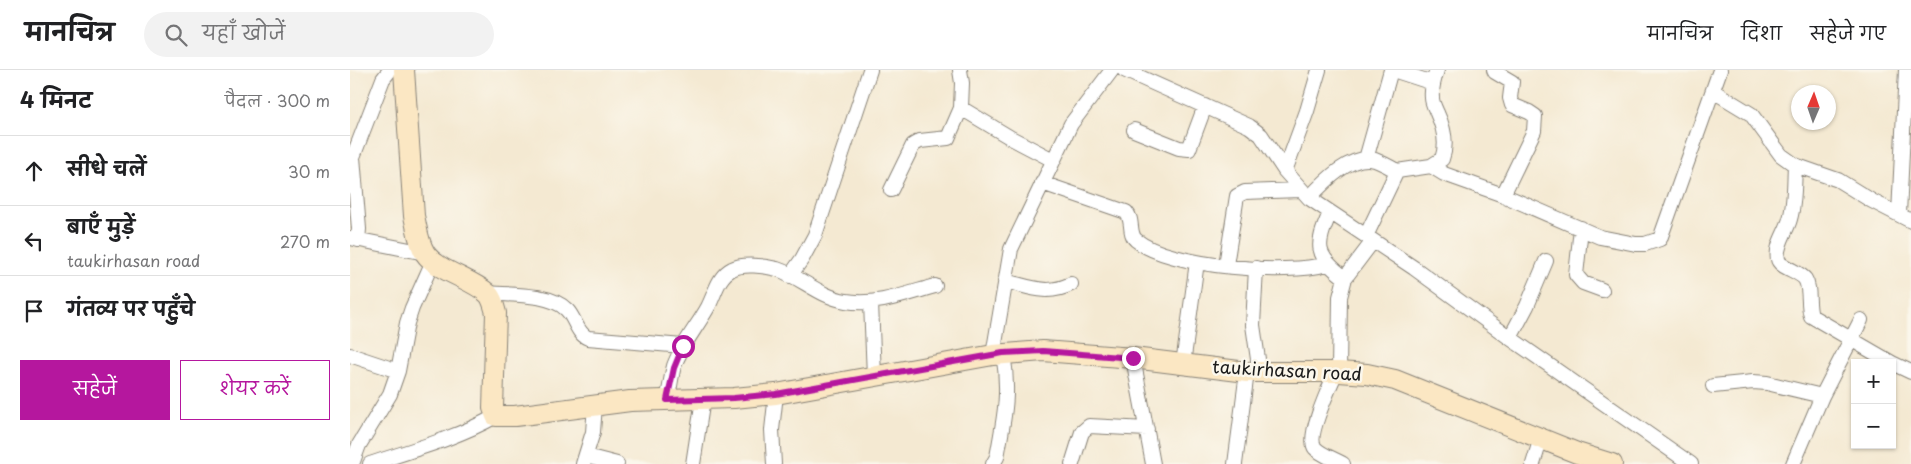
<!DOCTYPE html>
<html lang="hi">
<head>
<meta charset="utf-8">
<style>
  :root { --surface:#fff; --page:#f2f2f2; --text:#202124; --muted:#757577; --line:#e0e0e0; --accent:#b5179e }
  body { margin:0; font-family:"Playpen Sans","Playpen Sans Deva",sans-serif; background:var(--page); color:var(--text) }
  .controls { position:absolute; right:15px; bottom:15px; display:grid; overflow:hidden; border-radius:0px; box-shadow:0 1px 4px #0004 }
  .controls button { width:45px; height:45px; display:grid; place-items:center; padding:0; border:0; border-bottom:1px solid var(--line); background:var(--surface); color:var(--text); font:25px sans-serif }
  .compass { position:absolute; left:1441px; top:15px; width:45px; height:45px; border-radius:50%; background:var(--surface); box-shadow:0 1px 4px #0004; rotate:2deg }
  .stop { position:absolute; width:15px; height:15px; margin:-11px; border:4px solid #b5179e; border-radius:50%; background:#fff }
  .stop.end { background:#b5179e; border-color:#fff; box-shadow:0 1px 5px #0008 }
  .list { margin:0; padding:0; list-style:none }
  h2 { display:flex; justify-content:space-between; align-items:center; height:65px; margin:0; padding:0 20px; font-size:21px }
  h2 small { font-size:16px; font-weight:400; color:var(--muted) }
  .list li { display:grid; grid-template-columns:32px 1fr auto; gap:15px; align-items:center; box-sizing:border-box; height:70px; padding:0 20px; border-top:1px solid var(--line) }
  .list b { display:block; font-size:19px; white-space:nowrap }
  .list p { margin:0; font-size:16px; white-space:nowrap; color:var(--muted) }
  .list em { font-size:16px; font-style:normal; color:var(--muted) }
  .actions { display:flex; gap:10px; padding:15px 20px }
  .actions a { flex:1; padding:11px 0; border:1px solid var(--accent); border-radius:0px; text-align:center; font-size:18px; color:var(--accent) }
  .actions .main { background:var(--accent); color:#fff }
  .icon { flex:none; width:28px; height:28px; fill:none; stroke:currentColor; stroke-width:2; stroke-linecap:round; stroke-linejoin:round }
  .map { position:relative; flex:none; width:1561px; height:394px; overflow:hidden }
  header { display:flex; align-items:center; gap:30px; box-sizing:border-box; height:70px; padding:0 25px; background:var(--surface); border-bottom:1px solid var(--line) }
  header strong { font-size:24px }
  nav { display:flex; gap:28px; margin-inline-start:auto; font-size:18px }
  .search { width:350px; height:45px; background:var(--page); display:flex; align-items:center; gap:12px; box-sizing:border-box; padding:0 18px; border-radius:28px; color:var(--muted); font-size:19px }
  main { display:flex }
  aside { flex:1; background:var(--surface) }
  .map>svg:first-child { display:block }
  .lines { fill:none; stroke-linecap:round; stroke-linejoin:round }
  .street-casing { stroke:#888277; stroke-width:16 }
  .secondary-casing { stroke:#888277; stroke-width:22 }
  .street { stroke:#fff; stroke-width:14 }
  .secondary { stroke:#fbe7c3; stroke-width:20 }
  .route { stroke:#b5179e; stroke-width:6 }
  .labels { text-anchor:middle; stroke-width:5; stroke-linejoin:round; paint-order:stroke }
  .street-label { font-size:18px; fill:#1c1c1c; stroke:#fbf7ec }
</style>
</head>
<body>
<header>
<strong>मानचित्र</strong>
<div class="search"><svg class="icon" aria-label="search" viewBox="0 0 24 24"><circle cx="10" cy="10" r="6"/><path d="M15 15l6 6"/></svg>यहाँ खोजें</div>
<nav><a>मानचित्र</a><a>दिशा</a><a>सहेजे गए</a></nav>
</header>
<main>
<aside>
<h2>4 मिनट<small>पैदल · 300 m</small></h2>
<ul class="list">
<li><svg class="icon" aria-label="ahead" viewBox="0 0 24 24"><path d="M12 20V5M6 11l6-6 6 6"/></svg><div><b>सीधे चलें</b></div><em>30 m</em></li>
<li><svg class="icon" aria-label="left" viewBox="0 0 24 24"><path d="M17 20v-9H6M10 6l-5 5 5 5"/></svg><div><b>बाएँ मुड़ें</b><p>taukirhasan road</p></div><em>270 m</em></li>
<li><svg class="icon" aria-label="arrive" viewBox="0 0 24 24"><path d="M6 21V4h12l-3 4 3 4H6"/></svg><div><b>गंतव्य पर पहुँचे</b></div></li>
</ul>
<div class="actions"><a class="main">सहेजें</a><a>शेयर करें</a></div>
</aside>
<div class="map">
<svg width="1561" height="394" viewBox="0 0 1561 394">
  <rect width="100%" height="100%" fill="#fbf7ec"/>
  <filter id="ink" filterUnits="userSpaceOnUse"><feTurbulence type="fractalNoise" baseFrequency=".02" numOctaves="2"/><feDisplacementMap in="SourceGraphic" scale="10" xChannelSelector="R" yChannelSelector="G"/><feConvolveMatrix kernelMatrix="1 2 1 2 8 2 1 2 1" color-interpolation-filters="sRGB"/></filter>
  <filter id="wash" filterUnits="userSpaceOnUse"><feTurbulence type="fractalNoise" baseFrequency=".0096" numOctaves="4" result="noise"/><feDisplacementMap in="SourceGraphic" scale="20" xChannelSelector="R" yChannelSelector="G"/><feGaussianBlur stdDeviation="1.12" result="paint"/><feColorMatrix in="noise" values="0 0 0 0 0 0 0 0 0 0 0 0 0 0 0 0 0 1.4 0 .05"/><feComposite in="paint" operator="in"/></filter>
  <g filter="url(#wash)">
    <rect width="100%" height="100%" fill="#f4e9d2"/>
  </g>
  <g filter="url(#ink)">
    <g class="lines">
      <!-- street casing -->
      <g class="street-casing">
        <path id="street" d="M610 0 612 13 611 38 661 68 703 90
          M774 0 899 56 911 65 935 101 959 128 1064 198 1160 268 1341 394
          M1043 0 1083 13
          M1144 0 1145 2 1162 12 1160 28 1162 35 1179 42 1185 46 1184 61 1153 125
          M1363 21 1401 44 1431 85 1445 95 1488 110 1522 131 1561 151
          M784 60 829 78 839 79 855 36
          M1016 89 1041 0
          M1445 95C1444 113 1445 132 1440 149 1437 161 1425 176 1428 189 1429 197 1449 201 1455 209 1461 218 1457 235 1461 246L1542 293
          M1081 96 1094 104 1153 125 1250 167 1286 174H1295L1310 169 1370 0
          M935 101 957 41 969 0
          M692 113 776 142C784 150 778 163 786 170 818 197 937 206 977 194
          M541 120 563 75 570 71 598 68 611 38
          M959 128C974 112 1001 83 1025 90 1033 93 1040 97 1047 101
          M980 143C965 177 965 185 995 208
          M1549 144 1556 0
          M1231 158 1226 205 1233 213 1252 220
          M1016 166 1047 101 1081 96 1092 89C1098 73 1094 58 1087 43 1085 38 1082 33 1082 28 1081 18 1084 9 1087 0
          M0 168 75 183
          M8 170 9 159 3 87 33 9 40 0
          M876 195 887 126 895 122 950 120
          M906 198 903 255 910 303
          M440 206 452 189 465 165 520 0
          M655 211C680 217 697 226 721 214
          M138 223C160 225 201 223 217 240 225 248 227 264 238 268L333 276
          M521 233 524 306
          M1160 268 1177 236 1196 191
          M0 285 48 301
          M643 285 661 179 721 54 762 0
          M783 288 803 394
          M1542 293 1561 302
          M833 294 847 192
          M986 302C980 316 956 367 965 378 971 385 985 389 993 394
          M989 302 990 227 995 208 1023 171
          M1363 316 1403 312 1417 313 1472 326
          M317 330C320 319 321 307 324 296 332 274 347 257 358 237 365 224 368 206 382 199 393 193 415 196 427 199 451 207 470 227 496 231 526 236 556 224 585 216
          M236 386 267 394
          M2 394 9 375 40 324 48 301 57 253 62 238 83 191
          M20 394C62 380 107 368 146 346
          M233 394 243 362 245 335
          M343 394 353 329
          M424 394 422 360 426 324
          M643 394 647 387C654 348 660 324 653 283
          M722 394 732 362 739 356 797 359
          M885 394 897 302
          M1183 394 1191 368
          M1443 394 1472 326 1511 250"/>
      </g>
      <!-- secondary casing -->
      <g class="secondary-casing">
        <path id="secondary" d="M54 0 64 146C67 158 68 172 75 183 87 201 120 208 137 223 142 227 144 236 146 243L143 338 146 346H165L280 331 384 328 426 324 643 285 693 281 783 288 897 302H989L1017 304 1045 310 1227 383 1262 394"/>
      </g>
      <!-- street -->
      <use href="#street" class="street"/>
      <!-- secondary -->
      <use href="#secondary" class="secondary"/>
    </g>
  </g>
  <g class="lines" filter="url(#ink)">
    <!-- route -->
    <path class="route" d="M333 276 324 298 317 330 384 328 426 324 653 283 693 281 783 288"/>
  </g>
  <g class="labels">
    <!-- street labels -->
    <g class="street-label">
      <text transform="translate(937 301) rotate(3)" y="6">taukirhasan road</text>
    </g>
  </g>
</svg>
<div class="controls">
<button>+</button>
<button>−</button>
</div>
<svg class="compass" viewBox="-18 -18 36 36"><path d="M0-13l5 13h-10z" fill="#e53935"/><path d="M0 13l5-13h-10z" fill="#757577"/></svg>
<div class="stop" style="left:333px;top:276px"></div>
<div class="stop end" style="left:783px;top:288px"></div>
</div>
</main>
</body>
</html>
